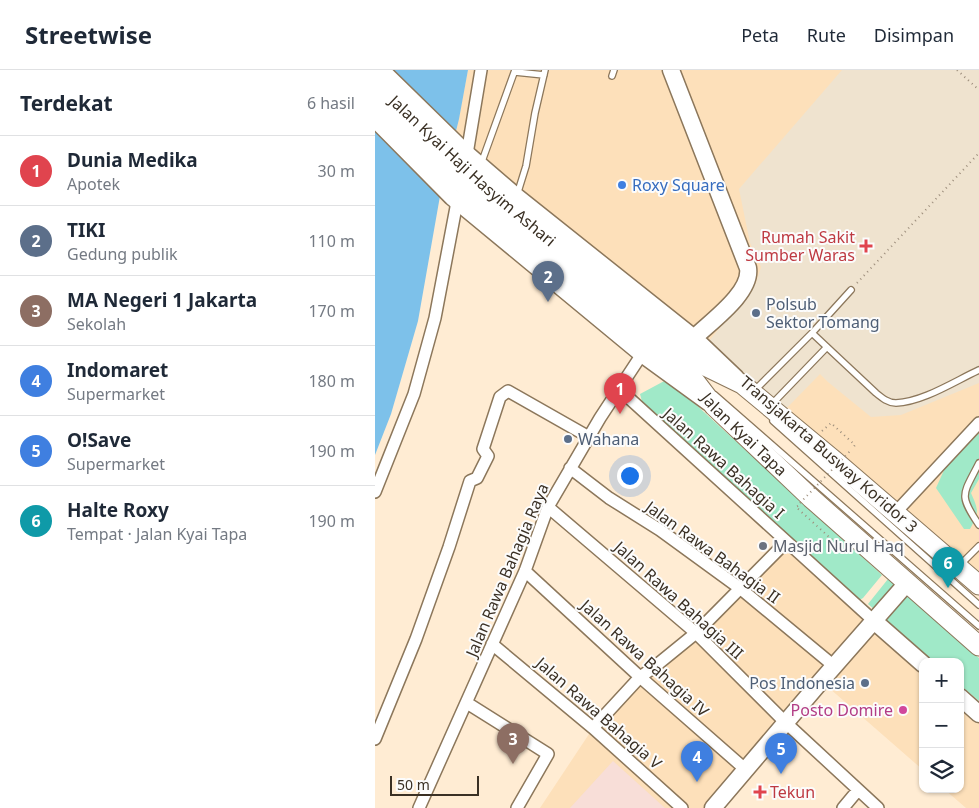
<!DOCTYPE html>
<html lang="id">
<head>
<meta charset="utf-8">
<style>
  :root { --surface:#fff; --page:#f6f6f7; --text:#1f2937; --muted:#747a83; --line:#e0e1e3; --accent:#d93025 }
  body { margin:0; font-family:"Noto Sans",sans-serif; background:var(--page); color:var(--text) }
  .controls { position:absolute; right:15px; bottom:15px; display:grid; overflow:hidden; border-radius:10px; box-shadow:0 1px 4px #0004 }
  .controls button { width:45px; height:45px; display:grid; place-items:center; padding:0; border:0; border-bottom:1px solid var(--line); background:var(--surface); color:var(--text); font:25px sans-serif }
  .scale { position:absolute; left:15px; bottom:12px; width:89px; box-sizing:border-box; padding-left:5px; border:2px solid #3a3024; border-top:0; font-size:14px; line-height:18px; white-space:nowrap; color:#3a3024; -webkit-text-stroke:4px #fcfcfc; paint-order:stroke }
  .you { position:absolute; left:254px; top:405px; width:18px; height:18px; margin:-12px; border:4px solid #fff; border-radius:50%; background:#1a73e8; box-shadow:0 0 0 8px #1a73e833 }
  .badge { display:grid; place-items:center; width:32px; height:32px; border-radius:50%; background:var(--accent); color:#fff; font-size:16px; font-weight:700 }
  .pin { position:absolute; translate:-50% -41px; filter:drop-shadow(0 1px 2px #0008) }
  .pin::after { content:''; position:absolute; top:26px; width:18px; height:15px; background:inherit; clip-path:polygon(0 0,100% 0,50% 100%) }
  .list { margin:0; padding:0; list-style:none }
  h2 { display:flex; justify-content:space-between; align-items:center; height:65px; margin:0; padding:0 20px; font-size:21px }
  h2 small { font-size:16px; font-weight:400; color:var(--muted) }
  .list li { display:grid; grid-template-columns:32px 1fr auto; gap:15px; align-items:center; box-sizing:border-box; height:70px; padding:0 20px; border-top:1px solid var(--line) }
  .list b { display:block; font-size:19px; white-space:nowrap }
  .list p { margin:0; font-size:16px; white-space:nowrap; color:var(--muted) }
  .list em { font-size:16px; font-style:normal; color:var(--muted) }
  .icon { flex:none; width:28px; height:28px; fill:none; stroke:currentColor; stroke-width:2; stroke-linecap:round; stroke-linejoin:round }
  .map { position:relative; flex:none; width:604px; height:738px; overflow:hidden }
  header { display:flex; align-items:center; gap:30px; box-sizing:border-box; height:70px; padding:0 25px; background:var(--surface); border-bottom:1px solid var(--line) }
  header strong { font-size:24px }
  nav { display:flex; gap:28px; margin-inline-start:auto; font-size:18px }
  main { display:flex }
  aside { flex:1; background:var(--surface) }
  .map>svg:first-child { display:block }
  .built { fill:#fde0ba }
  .education { fill:#f8ded8 }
  .medical { fill:#efe3cf }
  .green { fill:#a0e9c8 }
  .water { fill:#7dc1ea }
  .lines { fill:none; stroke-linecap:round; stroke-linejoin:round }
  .lane-casing { stroke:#8c775b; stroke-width:8 }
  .street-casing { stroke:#8c775b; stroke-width:14 }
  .secondary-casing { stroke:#8c775b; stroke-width:19 }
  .primary-casing { stroke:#8c775b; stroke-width:21 }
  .path { stroke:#9d8e7c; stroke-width:2; stroke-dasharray:1 4; stroke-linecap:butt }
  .lane { stroke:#fff; stroke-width:5.5 }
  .street { stroke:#fff; stroke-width:11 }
  .secondary { stroke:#fff; stroke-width:16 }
  .primary { stroke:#fff; stroke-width:19 }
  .path-bridge { stroke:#9d8e7c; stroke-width:2; stroke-dasharray:1 4; stroke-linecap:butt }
  .shop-dot { fill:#3f7fe0; stroke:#fcfcfc; stroke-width:2 }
  .health-dot { fill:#e0444e; stroke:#fcfcfc; stroke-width:2 }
  .service-dot { fill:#5c6f8a; stroke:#fcfcfc; stroke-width:2 }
  .worship-dot { fill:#6b7280; stroke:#fcfcfc; stroke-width:2 }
  .hotel-dot { fill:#d1479c; stroke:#fcfcfc; stroke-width:2 }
  .labels { text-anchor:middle; stroke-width:4; stroke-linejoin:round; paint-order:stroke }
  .street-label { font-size:16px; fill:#3a3024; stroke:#fcfcfc }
  .shop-label { font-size:16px; fill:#366cbe; stroke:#fcfcfc; text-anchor:start }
  .health-label { font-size:16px; fill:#be3a42; stroke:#fcfcfc; text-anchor:end }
  .service-label { font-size:16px; fill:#4e5e75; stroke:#fcfcfc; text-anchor:start }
  .worship-label { font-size:16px; fill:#5b616d; stroke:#fcfcfc; text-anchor:start }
  .hotel-label { font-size:16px; fill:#b23c85; stroke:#fcfcfc; text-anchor:end }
</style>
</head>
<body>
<header>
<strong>Streetwise</strong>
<nav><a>Peta</a><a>Rute</a><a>Disimpan</a></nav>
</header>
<main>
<aside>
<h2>Terdekat<small>6 hasil</small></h2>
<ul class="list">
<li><span class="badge" style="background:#e0444e">1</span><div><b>Dunia Medika</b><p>Apotek</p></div><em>30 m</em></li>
<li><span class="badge" style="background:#5c6f8a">2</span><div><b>TIKI</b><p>Gedung publik</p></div><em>110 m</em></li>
<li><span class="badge" style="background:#8d6e63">3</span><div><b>MA Negeri 1 Jakarta</b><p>Sekolah</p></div><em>170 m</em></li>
<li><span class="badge" style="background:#3f7fe0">4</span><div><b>Indomaret</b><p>Supermarket</p></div><em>180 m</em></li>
<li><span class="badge" style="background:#3f7fe0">5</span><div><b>O!Save</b><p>Supermarket</p></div><em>190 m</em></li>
<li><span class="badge" style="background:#0f9aa8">6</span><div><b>Halte Roxy</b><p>Tempat · Jalan Kyai Tapa</p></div><em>190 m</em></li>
</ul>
</aside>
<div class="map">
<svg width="604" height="738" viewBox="0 0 604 738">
  <rect width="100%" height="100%" fill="#ffecd3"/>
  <!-- built -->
  <path class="built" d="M93 0H604V509L113 96 81 62Z
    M411 472 548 595V700L446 611 344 738H165L218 658Z
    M585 629 604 646V738H591L569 719H585Z"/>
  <!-- education -->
  <path class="education" d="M238 691 290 738H195Z"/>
  <!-- medical -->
  <path class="medical" d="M467 0H604V313L526 345 496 347 453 312 445 304 405 345 329 277 381 213 386 197 375 173 364 119Z"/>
  <!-- green -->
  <path class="green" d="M293 309 507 505 488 528 479 533 268 335 265 324Z
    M604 363V409L596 423C604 441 604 442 595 459H589L561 418 570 398Z
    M513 509 604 588V631L585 615V592H559L493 534Z"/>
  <!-- water -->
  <path class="water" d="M13 0H93L84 49 65 126 43 251 16 344 0 385V38Z"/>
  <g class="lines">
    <!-- lane casing -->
    <g class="lane-casing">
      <path id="lane" d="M140 2 169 5
        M237 6 239 0
        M106 94 140 0
        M142 125 151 96 160 43 170 0
        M437 263 501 323C507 328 513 333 521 333 548 332 580 311 604 300
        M379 321 437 263 476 220
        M340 325 604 556
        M396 335 452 277
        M398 351 604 535
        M604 393C588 425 583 424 604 455
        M584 496 604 476"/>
    </g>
    <!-- street casing -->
    <g class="street-casing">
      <path id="street" d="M92 84 106 0
        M244 319 499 551
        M195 398 234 428 285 460 366 519 459 596
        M0 422 39 324 60 248 82 132
        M173 437 321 563 410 652 503 738
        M520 443 604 353
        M150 501 265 607 370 699
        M117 574 218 658 307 738
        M92 633 173 684 142 738
        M218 658 265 607 278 598 321 563 411 472
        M0 669 41 569 74 477 95 411 102 408 113 386 108 379 125 327 133 321 214 367
        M44 738 150 501 173 437 225 348 267 284
        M468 738 483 720"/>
    </g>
    <!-- secondary casing -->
    <g class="secondary-casing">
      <path id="secondary" d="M6 0 92 84 142 127 319 268 361 308
        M296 0 373 198C377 223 335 252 319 268
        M0 49 77 127 267 284 333 332
        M499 551 548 594
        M585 627 604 644
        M338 738 446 611 532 513"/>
    </g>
    <!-- primary casing -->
    <g class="primary-casing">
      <g id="primary">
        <path id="s1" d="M0 12 116 121 305 277 330 296 367 314 460 391 604 515"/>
        <path id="s2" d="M0 30 47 78 108 132 296 288 316 306 339 336 436 428 604 576"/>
      </g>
    </g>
    <!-- path -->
    <path class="path" d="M582 0 604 20
      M482 213 604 83
      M447 361 456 353 480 375 477 379
      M423 436 421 437 464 476 466 474"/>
    <!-- lane -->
    <use href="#lane" class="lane"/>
    <!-- street -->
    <use href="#street" class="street"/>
    <!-- secondary -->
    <use href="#secondary" class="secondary"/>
    <!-- primary -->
    <use href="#primary" class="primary"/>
    <!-- path-bridge -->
    <path class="path-bridge" d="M425 433 477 379"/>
  </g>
  <!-- markers -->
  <circle class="shop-dot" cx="247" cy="115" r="5"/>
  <g class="health-dot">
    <path d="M488.5 168.5h5v5h5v5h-5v5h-5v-5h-5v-5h5z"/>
    <path d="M382.5 714.5h5v5h5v5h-5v5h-5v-5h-5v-5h5z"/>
  </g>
  <g class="service-dot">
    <circle cx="381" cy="243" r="5"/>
    <circle cx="193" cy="369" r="5"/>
    <circle cx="490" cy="613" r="5"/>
  </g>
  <circle class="worship-dot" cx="388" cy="476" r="5"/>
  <circle class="hotel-dot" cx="528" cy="640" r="5"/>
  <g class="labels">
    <!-- street labels -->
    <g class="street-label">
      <text dy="6" stroke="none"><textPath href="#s1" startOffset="132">Jalan Kyai Haji Hasyim Ashari</textPath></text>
      <text dy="6" stroke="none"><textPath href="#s2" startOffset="499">Jalan Kyai Tapa</textPath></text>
      <text transform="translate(454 384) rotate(41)" y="6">Transjakarta Busway Koridor 3</text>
      <text transform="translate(349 393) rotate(42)" y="6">Jalan Rawa Bahagia I</text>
      <text transform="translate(338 482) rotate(36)" y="6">Jalan Rawa Bahagia II</text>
      <text transform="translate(132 500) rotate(-67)" y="6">Jalan Rawa Bahagia Raya</text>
      <text transform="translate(304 530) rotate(42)" y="6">Jalan Rawa Bahagia III</text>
      <text transform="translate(270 588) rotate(42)" y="6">Jalan Rawa Bahagia IV</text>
      <text transform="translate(224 643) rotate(41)" y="6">Jalan Rawa Bahagia V</text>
    </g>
    <!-- shop labels -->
    <g class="shop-label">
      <text x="257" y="121">Roxy Square</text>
    </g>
    <!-- health labels -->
    <g class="health-label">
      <text x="480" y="173">Rumah Sakit<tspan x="480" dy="18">Sumber Waras</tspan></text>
      <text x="395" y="728" text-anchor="start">Tekun</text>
    </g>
    <!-- service labels -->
    <g class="service-label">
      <text x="391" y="240">Polsub<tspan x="391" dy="18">Sektor Tomang</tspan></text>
      <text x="203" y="375">Wahana</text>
      <text x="480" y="619" text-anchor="end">Pos Indonesia</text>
    </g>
    <!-- worship labels -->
    <g class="worship-label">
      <text x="398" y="482">Masjid Nurul Haq</text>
    </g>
    <!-- hotel labels -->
    <g class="hotel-label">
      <text x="518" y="646">Posto Domire</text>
    </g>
  </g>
</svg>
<div class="controls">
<button>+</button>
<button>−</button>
<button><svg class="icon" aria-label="layers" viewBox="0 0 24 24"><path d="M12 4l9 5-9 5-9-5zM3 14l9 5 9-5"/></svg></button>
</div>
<div class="scale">50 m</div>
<div class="you"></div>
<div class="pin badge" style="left:245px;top:344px;background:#e0444e">1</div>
<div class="pin badge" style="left:173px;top:232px;background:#5c6f8a">2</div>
<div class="pin badge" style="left:138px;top:694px;background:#8d6e63">3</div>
<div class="pin badge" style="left:322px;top:712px;background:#3f7fe0">4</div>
<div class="pin badge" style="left:406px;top:704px;background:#3f7fe0">5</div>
<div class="pin badge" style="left:573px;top:518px;background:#0f9aa8">6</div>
</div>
</main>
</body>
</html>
